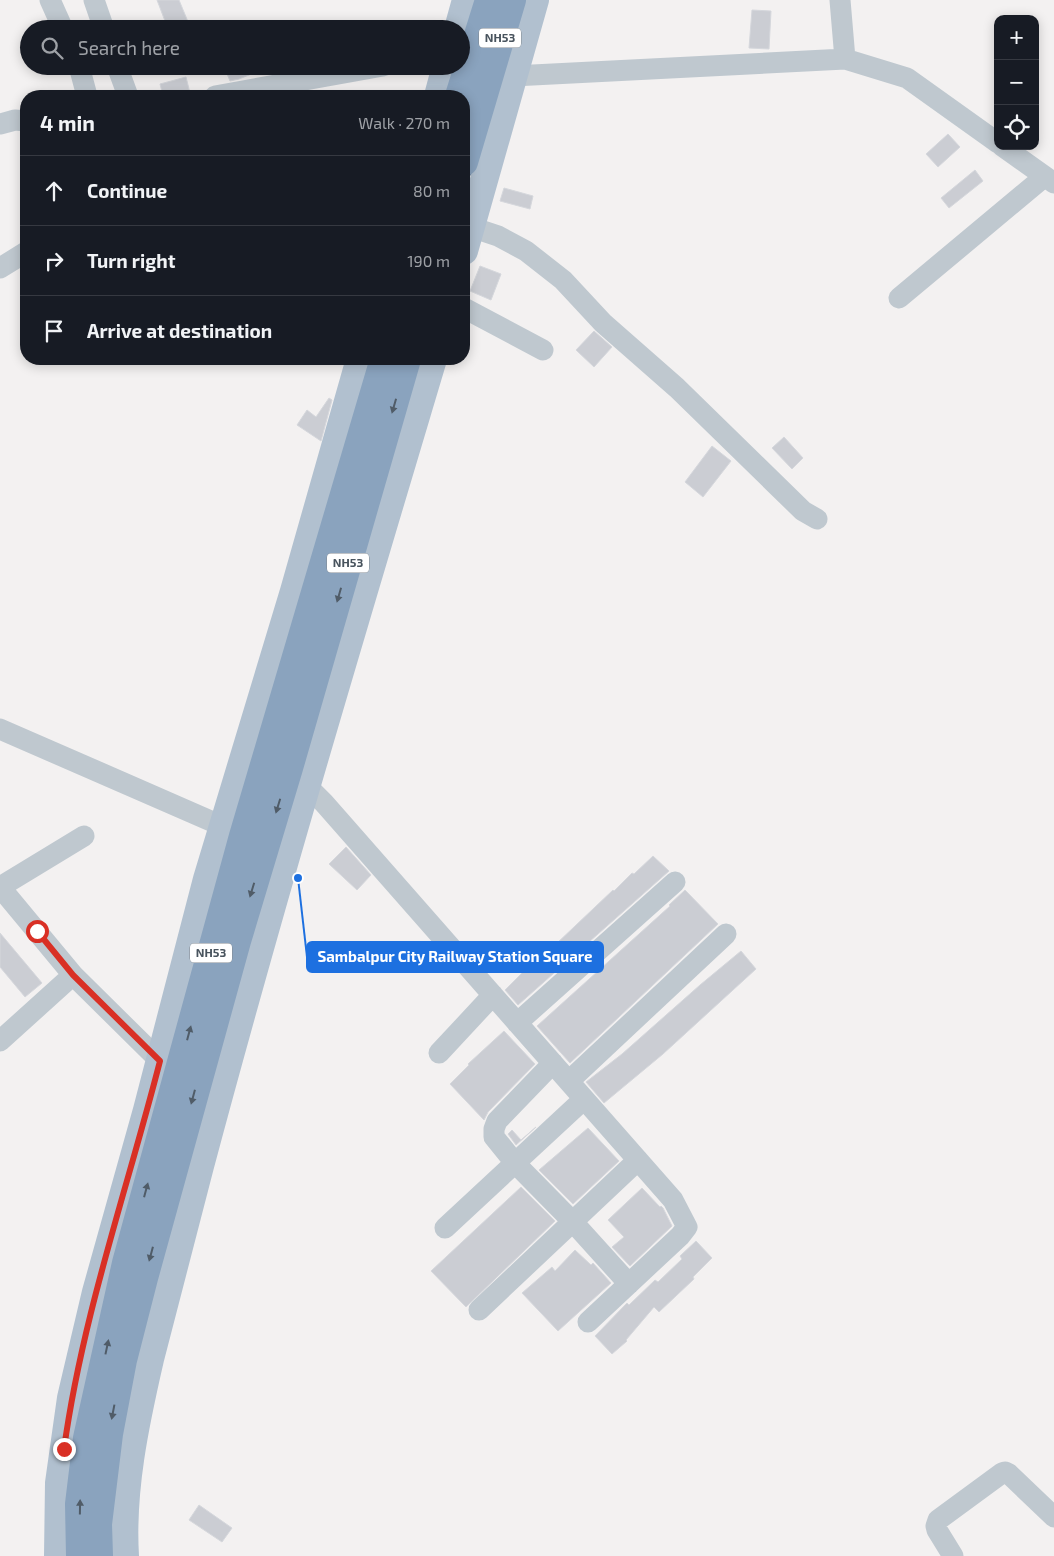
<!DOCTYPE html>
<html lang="en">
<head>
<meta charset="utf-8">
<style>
  :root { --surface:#171b24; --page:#242831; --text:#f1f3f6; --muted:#9ea1a6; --line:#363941 }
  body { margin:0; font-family:"Exo 2",sans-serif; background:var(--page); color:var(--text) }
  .controls { position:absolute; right:15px; top:15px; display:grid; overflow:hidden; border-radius:10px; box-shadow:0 2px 12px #0003 }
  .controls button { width:45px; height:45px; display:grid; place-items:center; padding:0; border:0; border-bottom:1px solid var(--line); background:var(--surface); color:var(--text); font:25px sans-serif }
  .stop { position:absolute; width:15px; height:15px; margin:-11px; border:4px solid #d93025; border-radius:50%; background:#fff }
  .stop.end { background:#d93025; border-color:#fff; box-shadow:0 1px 5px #0008 }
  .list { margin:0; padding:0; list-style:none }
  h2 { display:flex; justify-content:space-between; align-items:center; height:65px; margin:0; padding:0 20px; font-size:21px }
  h2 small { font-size:16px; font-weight:400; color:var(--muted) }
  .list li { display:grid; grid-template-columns:32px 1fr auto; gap:15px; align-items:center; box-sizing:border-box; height:70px; padding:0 20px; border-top:1px solid var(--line) }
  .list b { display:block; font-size:19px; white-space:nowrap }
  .list em { font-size:16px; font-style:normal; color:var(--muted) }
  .icon { flex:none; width:28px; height:28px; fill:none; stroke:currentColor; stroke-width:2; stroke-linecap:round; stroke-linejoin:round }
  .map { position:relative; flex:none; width:1054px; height:1556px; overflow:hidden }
  .search { position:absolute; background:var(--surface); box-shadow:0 2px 12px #0003; left:20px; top:20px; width:450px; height:55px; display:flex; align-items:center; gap:12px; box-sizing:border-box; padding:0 18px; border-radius:28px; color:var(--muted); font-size:19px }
  .panel { position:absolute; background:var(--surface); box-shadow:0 2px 12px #0003; left:20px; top:90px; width:450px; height:275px; border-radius:20px }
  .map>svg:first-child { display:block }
  .building { fill:#cbcdd3; stroke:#d5d7dc }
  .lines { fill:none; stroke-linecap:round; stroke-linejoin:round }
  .highway-casing { stroke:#758eaa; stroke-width:30 }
  .minor { stroke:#bfc8cf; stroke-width:21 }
  .major { stroke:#b1c0cf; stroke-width:28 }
  .highway { stroke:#8aa3be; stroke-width:28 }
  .oneway { fill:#505c68 }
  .route { stroke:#d93025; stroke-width:6 }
  .labels { text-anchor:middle; stroke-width:5; stroke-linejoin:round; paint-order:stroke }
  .shield { fill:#fff; stroke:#80878e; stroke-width:1 }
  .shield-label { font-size:12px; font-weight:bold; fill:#49545e }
  .leader { fill:none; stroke:#1d70e0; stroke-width:2 }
  .callout-dot { fill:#1d70e0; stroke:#fff; stroke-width:2 }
  .callout { fill:#1d70e0; stroke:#1d70e0; stroke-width:2 }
  .callout-label { font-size:15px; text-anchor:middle; font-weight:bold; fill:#fff }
</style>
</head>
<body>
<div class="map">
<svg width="1054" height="1556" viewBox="0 0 1054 1556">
  <rect width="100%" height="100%" fill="#f3f1f1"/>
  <!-- building -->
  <path class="building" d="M157 0H179L191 29H168Z
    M752 10 771 11 769 49 749 48Z
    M233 66H269V67L239 79 230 81 225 69Z
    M186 77 190 93 176 96H163L160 84Z
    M948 134 960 147 938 167 926 154Z
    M975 170 983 181 949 208 941 198Z
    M504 188 533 196 530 209 500 201Z
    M480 266 501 274 491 300 470 291Z
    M594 331 612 347 594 367 576 350Z
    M329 398 332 400 321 441 297 425 307 410 316 417Z
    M784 437 803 458 792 469 772 448Z
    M712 446 731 461 703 497 685 482Z
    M346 847 371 875 357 890 329 864Z
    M653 856 669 871 518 1005 505 990 534 961 535 962 554 944 555 945 613 890 614 891 632 873 634 874Z
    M685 890 718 924 570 1063 537 1026 670 906 669 905Z
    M0 933 42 983 25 997 0 967Z
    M741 951 756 969 663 1054 604 1103 586 1082 622 1054 700 985Z
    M504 1031 535 1064 488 1112 484 1120 450 1084 469 1065 468 1064Z
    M536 1127 516 1145 508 1134 512 1130 521 1140Z
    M588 1128 619 1161 573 1204 539 1170Z
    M521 1187 555 1221 466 1307 431 1271Z
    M642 1188 660 1207 661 1206 663 1208 672 1226 630 1266 612 1247 624 1237 608 1220Z
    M696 1241 712 1258 693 1277 694 1279 659 1312 654 1307 626 1340 627 1341 612 1354 595 1336 627 1303 629 1305 655 1280 658 1282 682 1259 680 1256Z
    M575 1250 591 1265 593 1263 611 1283 558 1331 522 1293 552 1267 555 1271Z
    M199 1505 232 1528 222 1542 189 1520Z"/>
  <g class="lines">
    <!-- highway casing -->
    <g class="highway-casing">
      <path id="highway" d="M459 96 489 0
        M464 162 512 0
        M80 1556 79 1504 87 1438 126 1263 243 836 384 359
        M99 1556 98 1524 109 1434 123 1360 144 1278 237 941 289 768 407 359"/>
    </g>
    <!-- minor -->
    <path class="minor" d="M50 0 63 29
      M94 0 104 29
      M840 0 845 59
      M79 66 87 96
      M117 66 128 96
      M513 76 845 59 907 78 998 143
      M215 96 383 66
      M0 124 15 120 26 121
      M1002 146 1054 183
      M471 227 498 236 526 251 563 280 603 323 677 388 803 511 817 519
      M0 268 26 252
      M899 298 1044 177
      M464 308 543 350
      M0 729 236 832
      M307 786 324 803 673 1200 687 1227 680 1236 588 1322
      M0 887 73 975 160 1061
      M0 887 84 836
      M517 1023 675 882
      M0 1041 73 975
      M439 1053 493 995
      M553 1063 497 1121 494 1129V1137L515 1163 573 1222 629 1284
      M569 1081 726 934
      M445 1228 584 1099
      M479 1310 638 1160
      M953 1556 937 1530 936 1526 938 1520 1002 1473 1005 1472 1009 1474 1054 1517"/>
    <!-- major -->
    <path class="major" d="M458 29 466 0
      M438 96 446 66
      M464 251 535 0
      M58 1556 59 1483 71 1398 96 1292 147 1110 207 879 294 591 360 359
      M125 1556C121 1490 135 1424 150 1359 166 1295 183 1231 200 1166 272 896 353 627 433 359"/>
    <!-- highway -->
    <use href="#highway" class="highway"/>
  </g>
  <!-- one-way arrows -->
  <defs><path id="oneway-solid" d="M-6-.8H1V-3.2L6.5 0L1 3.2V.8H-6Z" transform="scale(1.25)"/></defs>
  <g class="oneway">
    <use href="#oneway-solid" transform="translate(394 406) rotate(106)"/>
    <use href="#oneway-solid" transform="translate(339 595) rotate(106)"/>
    <use href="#oneway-solid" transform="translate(278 806) rotate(107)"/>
    <use href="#oneway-solid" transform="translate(252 890) rotate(107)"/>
    <use href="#oneway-solid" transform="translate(189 1033) rotate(-75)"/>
    <use href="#oneway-solid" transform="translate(193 1097) rotate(105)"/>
    <use href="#oneway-solid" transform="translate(146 1190) rotate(-75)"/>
    <use href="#oneway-solid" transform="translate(151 1254) rotate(105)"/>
    <use href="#oneway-solid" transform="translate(107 1347) rotate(-78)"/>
    <use href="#oneway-solid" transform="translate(113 1412) rotate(101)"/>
    <use href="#oneway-solid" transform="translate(80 1507) rotate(-89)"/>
  </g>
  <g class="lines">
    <!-- route -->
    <path class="route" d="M37 931 73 975 160 1061C127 1190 82 1317 64 1449"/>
  </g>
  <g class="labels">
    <!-- shield labels -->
    <g class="shield">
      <rect x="479" y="28.5" width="42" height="19" rx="4"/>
      <rect x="327" y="553.5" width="42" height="19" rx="4"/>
      <rect x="190" y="943.5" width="42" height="19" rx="4"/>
    </g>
    <g class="shield-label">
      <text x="500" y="42">NH53</text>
      <text x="348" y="567">NH53</text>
      <text x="211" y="957">NH53</text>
    </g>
  </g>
  <!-- callouts -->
  <path class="leader" d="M298 878L307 957"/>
  <circle class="callout-dot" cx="298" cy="878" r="5"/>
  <rect class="callout" x="307" y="942" width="296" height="30" rx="5"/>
  <g class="callout-label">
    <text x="455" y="962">Sambalpur City Railway Station Square</text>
  </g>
</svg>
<div class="controls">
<button>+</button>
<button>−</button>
<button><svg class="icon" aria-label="locate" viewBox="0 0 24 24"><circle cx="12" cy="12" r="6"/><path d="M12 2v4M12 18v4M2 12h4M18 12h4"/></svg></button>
</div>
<div class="stop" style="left:37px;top:931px"></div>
<div class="stop end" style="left:64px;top:1449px"></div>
<div class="search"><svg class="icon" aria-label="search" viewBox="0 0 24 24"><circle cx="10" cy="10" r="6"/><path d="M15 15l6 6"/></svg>Search here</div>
<section class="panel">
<h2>4 min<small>Walk · 270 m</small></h2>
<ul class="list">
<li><svg class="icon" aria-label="ahead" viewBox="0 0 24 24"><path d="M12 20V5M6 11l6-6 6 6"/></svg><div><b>Continue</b></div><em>80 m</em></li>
<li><svg class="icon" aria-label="right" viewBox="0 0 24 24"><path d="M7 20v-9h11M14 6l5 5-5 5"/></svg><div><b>Turn right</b></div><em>190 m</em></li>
<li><svg class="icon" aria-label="arrive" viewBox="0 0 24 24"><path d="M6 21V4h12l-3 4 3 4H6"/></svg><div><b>Arrive at destination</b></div></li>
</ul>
</section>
</div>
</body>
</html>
